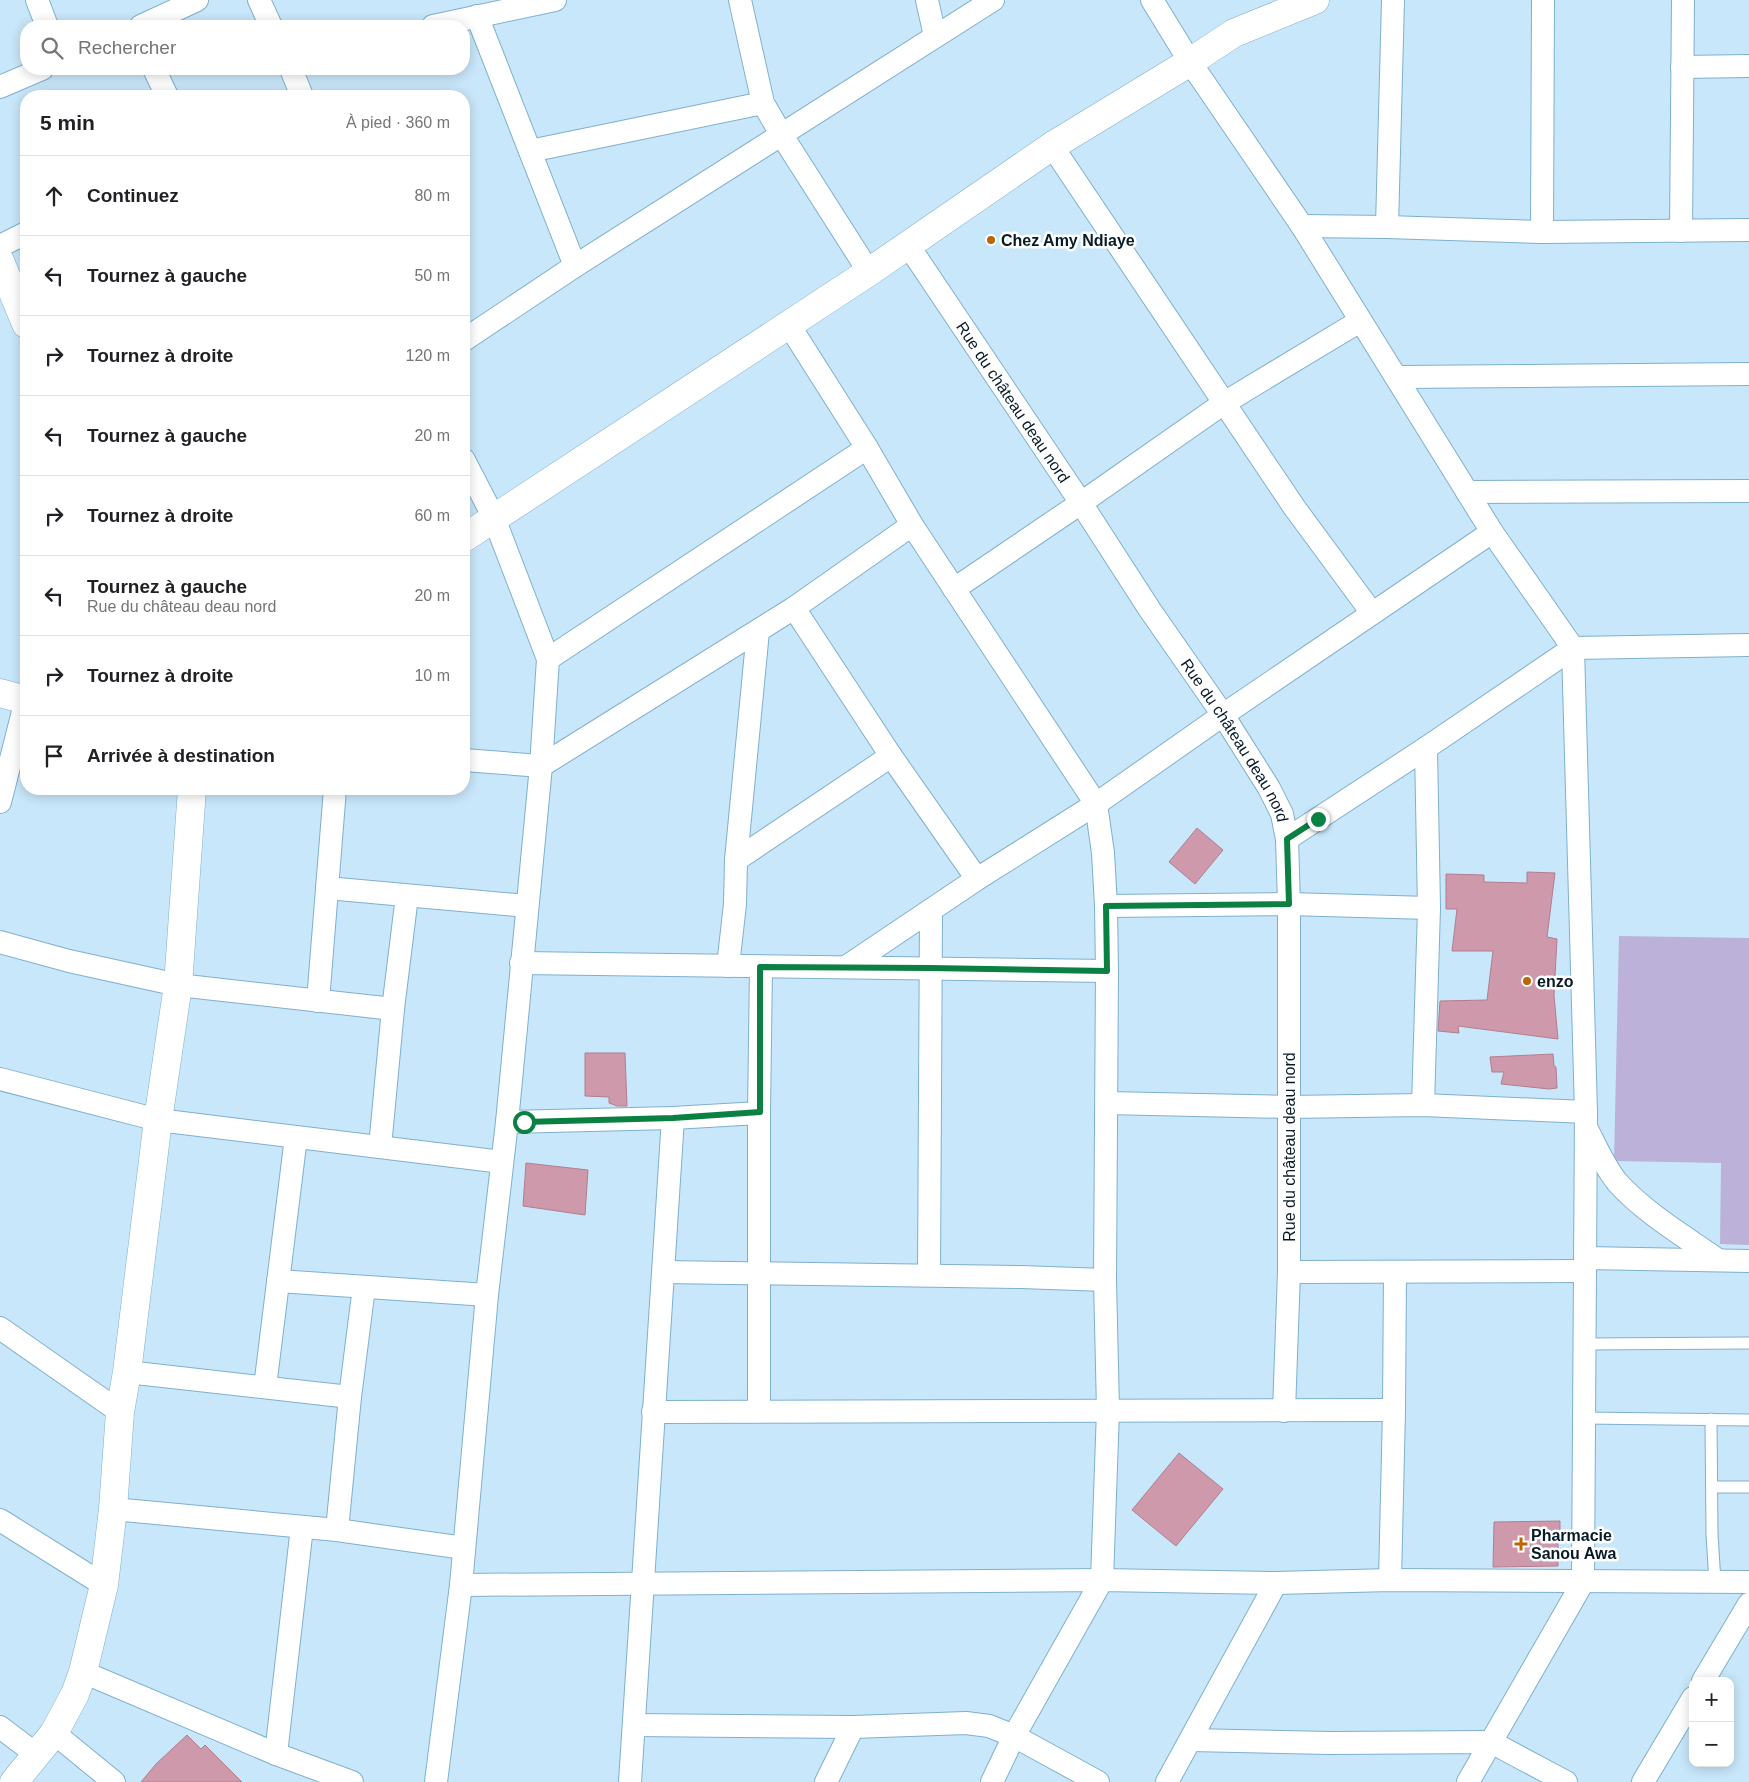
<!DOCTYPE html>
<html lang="fr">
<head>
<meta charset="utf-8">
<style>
  :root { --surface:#fff; --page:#f6f6f6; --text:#202124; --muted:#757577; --line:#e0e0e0 }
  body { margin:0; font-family:Helvetica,sans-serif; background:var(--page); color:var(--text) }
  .controls { position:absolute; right:15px; bottom:15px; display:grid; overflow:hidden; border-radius:10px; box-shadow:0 2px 12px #0003 }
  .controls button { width:45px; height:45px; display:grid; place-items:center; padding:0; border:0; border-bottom:1px solid var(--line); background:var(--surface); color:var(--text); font:25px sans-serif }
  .stop { position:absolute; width:15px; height:15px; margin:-11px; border:4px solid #0b8043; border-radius:50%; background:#fff }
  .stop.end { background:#0b8043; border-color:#fff; box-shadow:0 1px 5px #0008 }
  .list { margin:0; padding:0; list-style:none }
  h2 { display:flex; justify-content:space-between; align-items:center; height:65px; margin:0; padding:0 20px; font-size:21px }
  h2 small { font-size:16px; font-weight:400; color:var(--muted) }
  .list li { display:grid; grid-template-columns:32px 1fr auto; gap:15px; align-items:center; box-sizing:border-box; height:80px; padding:0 20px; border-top:1px solid var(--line) }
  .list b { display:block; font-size:19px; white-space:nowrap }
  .list p { margin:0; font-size:16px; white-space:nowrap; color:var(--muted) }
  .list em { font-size:16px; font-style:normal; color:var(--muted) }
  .icon { flex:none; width:28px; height:28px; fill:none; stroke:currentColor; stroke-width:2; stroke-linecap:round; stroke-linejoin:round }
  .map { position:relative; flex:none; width:1749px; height:1782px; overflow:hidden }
  .search { position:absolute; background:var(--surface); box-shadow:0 2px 12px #0003; left:20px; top:20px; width:450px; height:55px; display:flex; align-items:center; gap:12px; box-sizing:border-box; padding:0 18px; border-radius:20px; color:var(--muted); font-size:19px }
  .panel { position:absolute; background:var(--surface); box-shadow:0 2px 12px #0003; left:20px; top:90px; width:450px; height:705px; border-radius:20px }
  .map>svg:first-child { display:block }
  .green { fill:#bcb2d9 }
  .building { fill:#cf99ac; stroke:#b17d8f }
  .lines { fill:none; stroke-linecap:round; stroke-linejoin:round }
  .lane-casing { stroke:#7eb0ce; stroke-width:13 }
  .street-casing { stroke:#7eb0ce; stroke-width:24 }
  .secondary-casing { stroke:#7eb0ce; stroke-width:29 }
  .lane { stroke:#fff; stroke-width:11 }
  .street { stroke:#fff; stroke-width:22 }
  .secondary { stroke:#fff; stroke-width:28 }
  .route { stroke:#0b8043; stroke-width:6 }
  .poi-dot { fill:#bd6404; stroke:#fff; stroke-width:2 }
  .labels { text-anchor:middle; stroke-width:5; stroke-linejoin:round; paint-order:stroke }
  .poi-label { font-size:16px; font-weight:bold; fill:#071b27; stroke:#fff; text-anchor:start }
  .street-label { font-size:16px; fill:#071b27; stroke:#fff }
</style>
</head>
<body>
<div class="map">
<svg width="1749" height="1782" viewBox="0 0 1749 1782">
  <rect width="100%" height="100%" fill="#c9e7fa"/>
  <!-- green -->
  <path class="green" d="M1619 936 1749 938V1245L1720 1244 1721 1163 1614 1161Z"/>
  <!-- building -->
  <path class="building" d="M1197 828 1223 850 1195 884 1169 862Z
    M1527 872 1555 873 1547 937 1557 939 1554 995 1558 1039 1458 1026 1459 1033 1438 1031 1440 1001 1487 1000 1493 951H1452L1457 909H1446V874L1484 875V882L1527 883Z
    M585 1053H625L627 1106H617L609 1103V1097L585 1096Z
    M1553 1054 1554 1066 1556 1067 1557 1088 1549 1089 1501 1084 1504 1072H1492L1490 1057Z
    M526 1163 588 1170 585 1215 523 1206Z
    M1179 1453 1223 1489 1176 1546 1132 1510Z
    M1560 1521V1541H1558V1566L1493 1567 1494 1522Z
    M187 1735 201 1749 205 1745 242 1782H141L156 1764Z"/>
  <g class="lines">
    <!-- lane casing -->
    <g class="lane-casing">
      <path id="lane" d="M1584 1344 1749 1343
        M1584 1418 1749 1420
        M1711 1419 1712 1534 1715 1582
        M1712 1487H1749"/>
    </g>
    <!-- street casing -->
    <g class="street-casing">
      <g id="street">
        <path d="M37 0 47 26"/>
        <path d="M259 0 271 26"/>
        <path d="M740 0 763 103 781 134 869 272"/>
        <path d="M927 0 935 36"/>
        <path d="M1152 0 1190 62 1302 226 1492 532 1573 648 1586 1112 1583 1582 1468 1782"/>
        <path d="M477 16 575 266"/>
        <path d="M141 26 197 0"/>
        <path d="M433 26 555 0"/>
        <path d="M1682 67 1749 66"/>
        <path d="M154 69 167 96"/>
        <path d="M291 69 302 96"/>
        <path d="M0 87 42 69"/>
        <path d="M1052 146 1294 507 1372 613"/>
        <path d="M530 151 763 103"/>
        <path d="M1302 226 1387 227 1542 232 1749 230"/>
        <path d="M1387 227 1393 0"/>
        <path d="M1681 231 1683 0"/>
        <path d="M1542 232 1543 0"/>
        <path id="s1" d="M908 245 1081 503 1150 610 1223 715 1269 788 1282 814 1287 839 1289 904V1272L1284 1411"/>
        <path d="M0 246 26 233"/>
        <path d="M789 325 867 448 912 525 1096 804 1103 853 1106 906 1107 971 1105 1280 1108 1410 1102 1580 1014 1736 992 1782"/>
        <path d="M464 340 575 266 993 0"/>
        <path d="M1397 377 1749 374"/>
        <path d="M1467 492 1749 491"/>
        <path d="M954 589 1081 503 1224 403 1360 321"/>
        <path d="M794 608 891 756 977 879"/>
        <path d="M548 659 867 448"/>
        <path d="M464 760 541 766 794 608 912 525"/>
        <path d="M0 802 26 700"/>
        <path d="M1287 839 1426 748 1573 648 1749 645"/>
        <path d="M736 860 891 756"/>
        <path d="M327 888 527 906"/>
        <path d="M1106 906 1289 904 1429 908"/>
        <path d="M0 942 69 961 178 985 393 1009 407 896"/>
        <path d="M521 963 1107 971"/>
        <path d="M728 966 735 904 736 860 758 631"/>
        <path d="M846 967 977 879 1096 804 1223 715 1492 532"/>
        <path d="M318 1001 335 789"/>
        <path d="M0 1079 158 1120 502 1162"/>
        <path d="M1107 1103 1289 1107 1423 1105 1586 1112"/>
        <path d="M1423 1105 1429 908 1426 748"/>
        <path d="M507 1122 673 1118 759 1113 761 967"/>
        <path d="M1588 1131C1597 1149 1605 1167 1617 1182 1646 1214 1684 1236 1718 1260"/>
        <path d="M380 1147 393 1009"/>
        <path d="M1585 1258 1749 1261"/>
        <path d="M664 1272 1021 1277 1105 1280"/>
        <path d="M1289 1272 1585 1271"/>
        <path d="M929 1275 931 911"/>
        <path d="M278 1281 487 1295"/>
        <path d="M0 1328 120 1412"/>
        <path d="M127 1372 350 1397"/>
        <path d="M265 1387 296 1137"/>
        <path d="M759 1411V1113"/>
        <path d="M653 1412 1394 1410"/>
        <path d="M113 1509 337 1530 464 1548"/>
        <path d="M0 1520 104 1585"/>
        <path d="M337 1530 350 1397 364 1287"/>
        <path d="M1390 1580 1394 1410 1395 1272"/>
        <path d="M461 1585 1102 1580 1276 1583 1390 1580 1749 1582"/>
        <path d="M83 1672 276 1754 352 1782"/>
        <path d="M1703 1681 1749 1604"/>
        <path d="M634 1725 853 1727 966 1723 989 1726 1014 1736 1098 1782"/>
        <path d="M0 1727 37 1755"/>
        <path d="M54 1733 114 1782"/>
        <path d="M1191 1740 1330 1743 1491 1742 1566 1782"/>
        <path d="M276 1754 302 1527"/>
        <path d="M436 1782 461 1585 487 1295 507 1122 541 766 548 659 494 518 464 460"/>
        <path d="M630 1782 673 1118"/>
        <path d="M826 1782 853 1727"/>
        <path d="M1167 1782 1276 1583"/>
        <path d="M1643 1782 1693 1698"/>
      </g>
    </g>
    <!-- secondary casing -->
    <g class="secondary-casing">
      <path id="secondary" d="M0 261 26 324
        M464 538 869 272 1052 146 1190 62 1234 33 1315 0
        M0 693 26 700
        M14 1782 54 1733 75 1694 83 1672 104 1585 113 1509 120 1412 127 1372 158 1120 178 985 192 789"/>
    </g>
    <!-- lane -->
    <use href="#lane" class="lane"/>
    <!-- street -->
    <use href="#street" class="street"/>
    <!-- secondary -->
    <use href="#secondary" class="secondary"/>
  </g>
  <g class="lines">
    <!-- route -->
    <path class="route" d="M524 1122 673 1118 760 1112V967L930 968 1107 971 1106 906 1289 904 1287 839 1318 819"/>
  </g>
  <!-- markers -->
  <g class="poi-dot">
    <circle cx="991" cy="240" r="5"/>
    <circle cx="1527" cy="981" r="5"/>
    <path d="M1518.5 1536.5h5v5h5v5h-5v5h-5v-5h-5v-5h5z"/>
  </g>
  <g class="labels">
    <!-- poi labels -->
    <g class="poi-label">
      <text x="1001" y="246">Chez Amy Ndiaye</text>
      <text x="1537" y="987">enzo</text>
      <text x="1531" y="1541">Pharmacie<tspan x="1531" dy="18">Sanou Awa</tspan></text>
    </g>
    <!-- street labels -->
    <g class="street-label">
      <text dy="6" stroke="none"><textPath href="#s1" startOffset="189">Rue du château deau nord</textPath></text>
      <text dy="6" stroke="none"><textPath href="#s1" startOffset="594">Rue du château deau nord</textPath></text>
      <text transform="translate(1289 1147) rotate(-90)" y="6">Rue du château deau nord</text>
    </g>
  </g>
</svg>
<div class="controls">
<button>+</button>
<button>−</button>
</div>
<div class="stop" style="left:524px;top:1122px"></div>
<div class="stop end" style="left:1318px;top:819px"></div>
<div class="search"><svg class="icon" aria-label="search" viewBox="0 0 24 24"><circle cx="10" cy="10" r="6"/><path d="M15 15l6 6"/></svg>Rechercher</div>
<section class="panel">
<h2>5 min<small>À pied · 360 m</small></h2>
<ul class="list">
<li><svg class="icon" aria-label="ahead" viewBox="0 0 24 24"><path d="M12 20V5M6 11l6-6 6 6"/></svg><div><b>Continuez</b></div><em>80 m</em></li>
<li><svg class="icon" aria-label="left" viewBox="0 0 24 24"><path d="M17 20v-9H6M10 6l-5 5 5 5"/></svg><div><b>Tournez à gauche</b></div><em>50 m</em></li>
<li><svg class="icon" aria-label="right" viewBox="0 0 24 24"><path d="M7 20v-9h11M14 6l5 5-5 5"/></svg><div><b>Tournez à droite</b></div><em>120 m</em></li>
<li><svg class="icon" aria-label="left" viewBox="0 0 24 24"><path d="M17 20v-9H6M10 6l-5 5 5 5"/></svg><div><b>Tournez à gauche</b></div><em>20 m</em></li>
<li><svg class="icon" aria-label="right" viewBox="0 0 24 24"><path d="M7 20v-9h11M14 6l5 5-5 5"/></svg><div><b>Tournez à droite</b></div><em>60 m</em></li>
<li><svg class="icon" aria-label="left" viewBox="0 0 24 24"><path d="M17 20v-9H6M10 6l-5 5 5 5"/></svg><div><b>Tournez à gauche</b><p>Rue du château deau nord</p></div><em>20 m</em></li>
<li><svg class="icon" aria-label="right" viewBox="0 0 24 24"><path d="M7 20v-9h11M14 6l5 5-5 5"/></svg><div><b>Tournez à droite</b></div><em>10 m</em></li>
<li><svg class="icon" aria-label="arrive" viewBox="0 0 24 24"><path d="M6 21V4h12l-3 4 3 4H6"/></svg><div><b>Arrivée à destination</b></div></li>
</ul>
</section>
</div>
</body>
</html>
